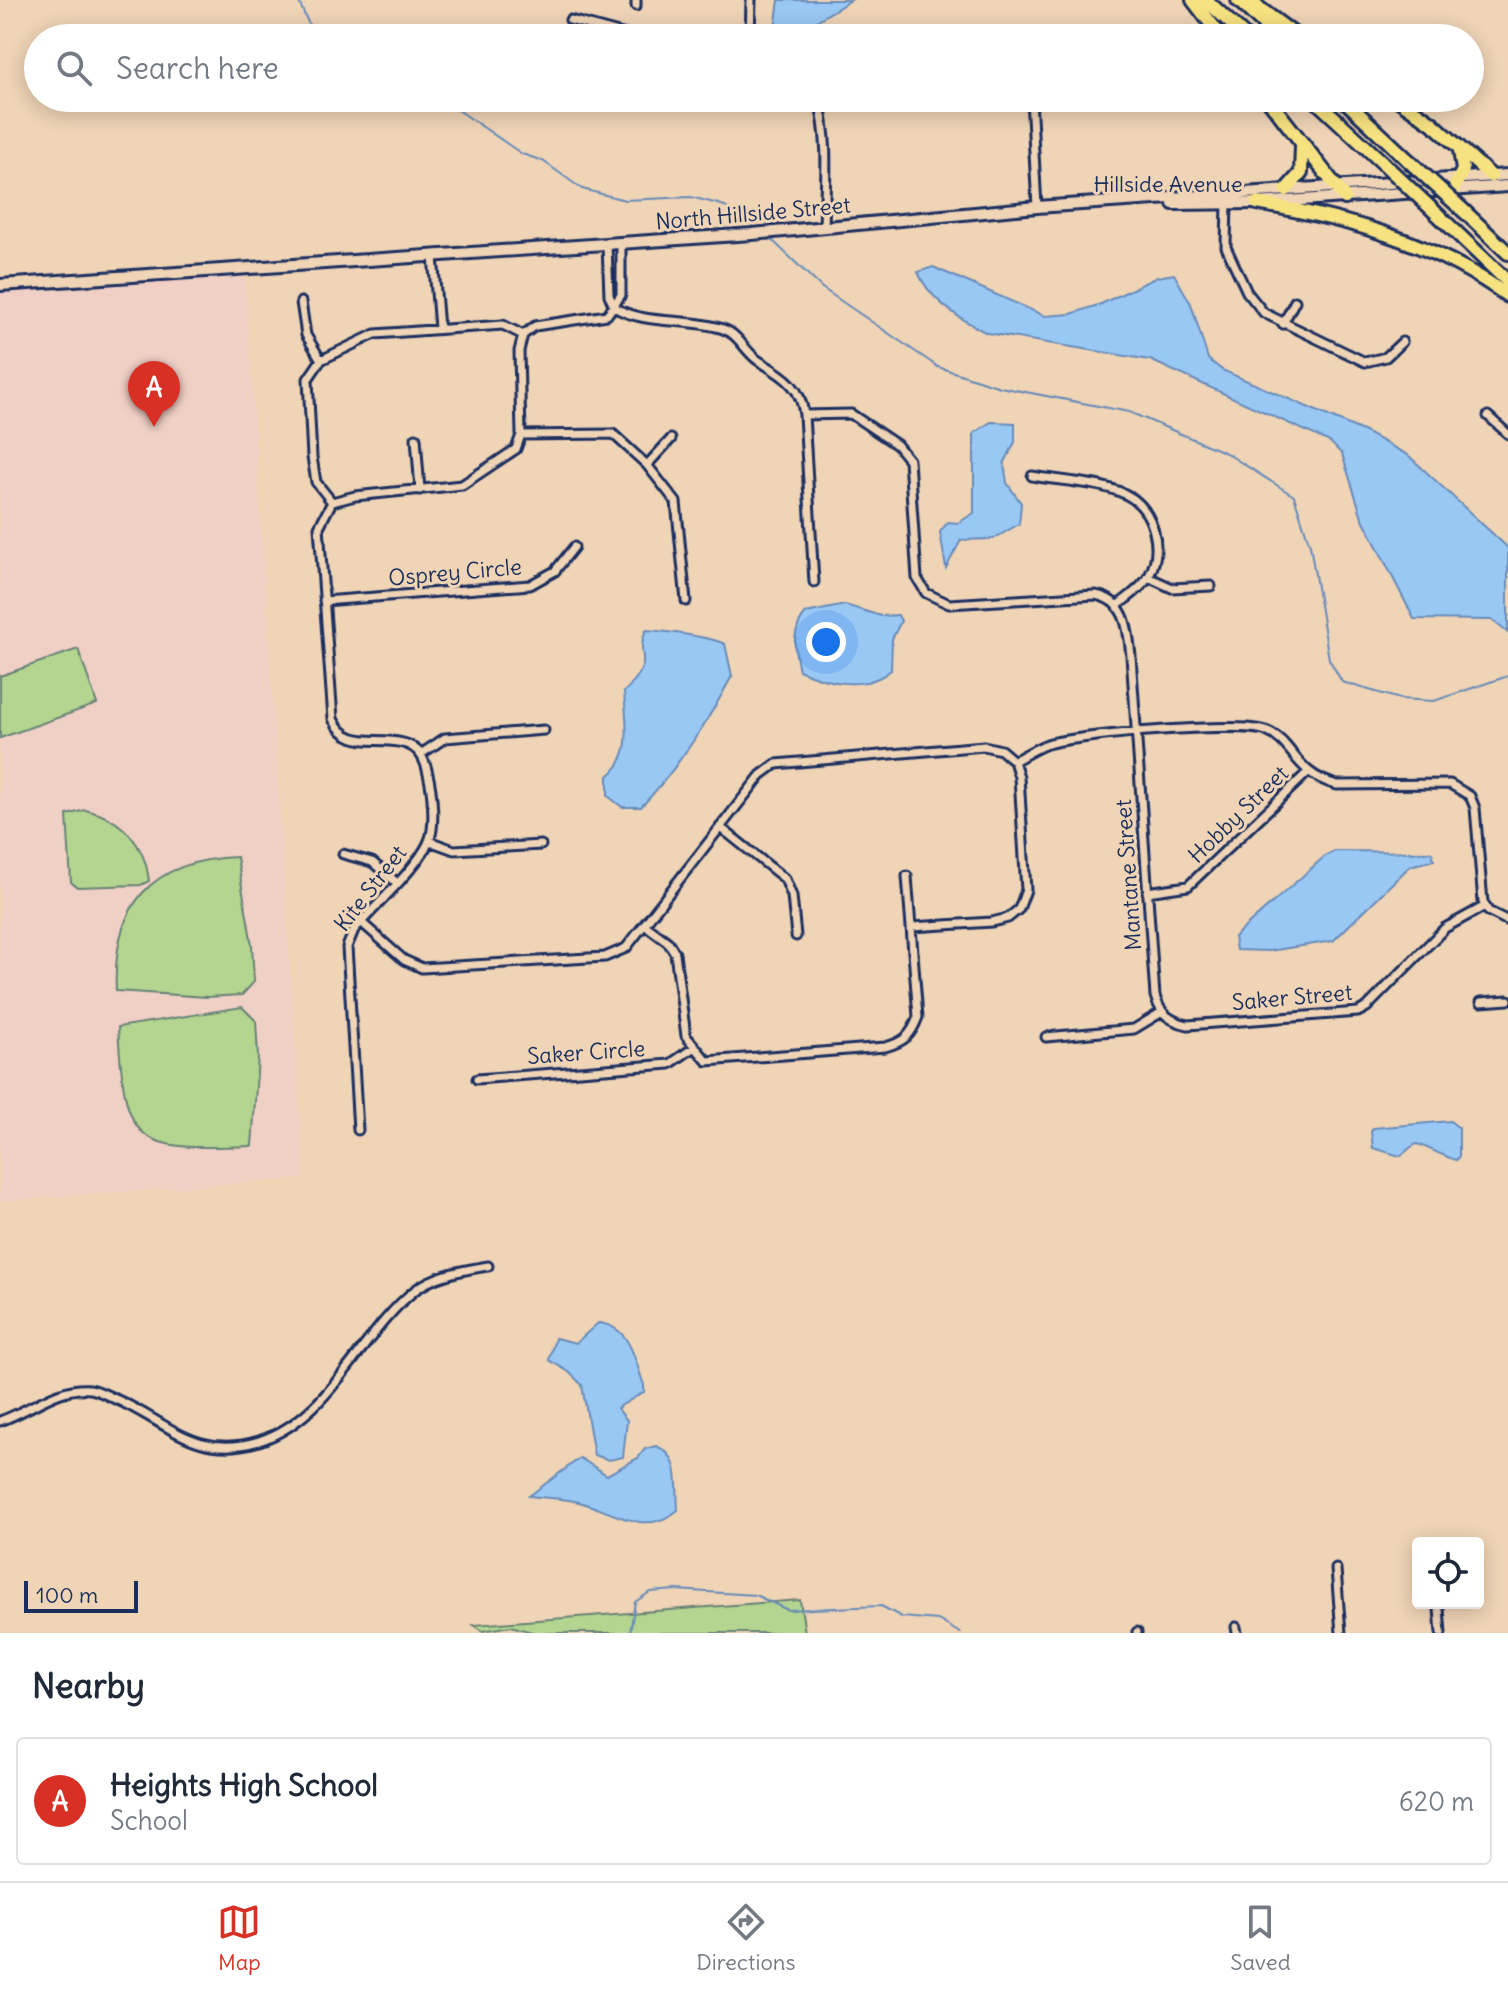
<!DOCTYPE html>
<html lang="en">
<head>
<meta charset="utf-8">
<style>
  :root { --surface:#fff; --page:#f6f6f7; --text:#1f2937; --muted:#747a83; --line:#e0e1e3; --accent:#d93025 }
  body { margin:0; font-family:Delius,sans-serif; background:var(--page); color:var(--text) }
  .controls { position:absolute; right:24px; bottom:24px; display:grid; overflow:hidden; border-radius:8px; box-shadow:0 4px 20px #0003 }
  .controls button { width:72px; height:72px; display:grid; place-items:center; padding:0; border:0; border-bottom:2px solid var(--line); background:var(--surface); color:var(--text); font:40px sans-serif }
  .scale { position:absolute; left:24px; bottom:20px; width:114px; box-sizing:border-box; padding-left:8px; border:4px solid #1b2f5e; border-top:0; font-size:22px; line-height:28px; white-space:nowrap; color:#1b2f5e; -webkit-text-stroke:6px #efd4b6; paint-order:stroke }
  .you { position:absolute; left:826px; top:642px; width:28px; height:28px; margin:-20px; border:6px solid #fff; border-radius:50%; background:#1a73e8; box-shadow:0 0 0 12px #1a73e833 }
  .badge { display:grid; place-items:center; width:52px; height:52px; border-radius:50%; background:var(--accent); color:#fff; font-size:26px; font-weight:700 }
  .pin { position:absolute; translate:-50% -66px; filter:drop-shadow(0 2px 4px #0008) }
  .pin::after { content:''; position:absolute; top:42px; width:28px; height:24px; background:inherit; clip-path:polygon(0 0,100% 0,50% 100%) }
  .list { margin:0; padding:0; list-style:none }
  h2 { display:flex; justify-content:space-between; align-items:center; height:104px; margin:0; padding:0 32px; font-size:34px }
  h2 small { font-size:26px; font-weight:400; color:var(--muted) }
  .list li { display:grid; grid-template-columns:52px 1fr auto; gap:24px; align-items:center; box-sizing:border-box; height:128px; margin:0 16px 16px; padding:0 16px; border:2px solid var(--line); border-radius:8px }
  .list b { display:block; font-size:30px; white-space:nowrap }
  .list p { margin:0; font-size:26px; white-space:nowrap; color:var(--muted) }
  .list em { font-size:26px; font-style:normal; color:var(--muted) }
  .icon { flex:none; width:44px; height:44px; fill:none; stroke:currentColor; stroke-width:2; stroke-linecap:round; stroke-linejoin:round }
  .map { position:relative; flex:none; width:1508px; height:1633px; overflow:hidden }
  .search { position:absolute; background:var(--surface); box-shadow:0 4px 20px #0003; left:24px; right:24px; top:24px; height:88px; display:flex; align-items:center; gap:20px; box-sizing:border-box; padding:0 28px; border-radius:44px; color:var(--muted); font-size:30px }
  .sheet { height:248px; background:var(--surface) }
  nav { display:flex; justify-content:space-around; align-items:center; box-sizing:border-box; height:112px; border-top:2px solid var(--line); background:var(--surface); font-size:22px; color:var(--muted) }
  nav a { display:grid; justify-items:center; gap:4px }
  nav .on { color:var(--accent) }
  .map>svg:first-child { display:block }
  .built { fill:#f0cfc5 }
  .green { fill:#b3d58f; stroke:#678276; stroke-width:2 }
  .water { fill:#9ac8f5; stroke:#678bb9; stroke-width:2 }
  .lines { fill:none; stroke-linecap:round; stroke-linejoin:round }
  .stream { stroke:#678bb9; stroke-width:2 }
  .street-casing { stroke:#1b2f5e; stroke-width:13 }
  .secondary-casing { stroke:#1b2f5e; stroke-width:16 }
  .highway-casing { stroke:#1b2f5e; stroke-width:18 }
  .street { stroke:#efd4b6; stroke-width:7 }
  .secondary { stroke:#efd4b6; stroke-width:10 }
  .highway { stroke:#f7e281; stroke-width:12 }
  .highway-bridge-casing { stroke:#1b2f5e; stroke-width:18; stroke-linecap:butt }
  .highway-bridge { stroke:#f7e281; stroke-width:12 }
  .labels { text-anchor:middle; stroke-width:6; stroke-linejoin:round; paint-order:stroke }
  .street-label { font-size:22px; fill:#1b2f5e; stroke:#efd4b6 }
</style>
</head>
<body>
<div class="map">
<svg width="1508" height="1633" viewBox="0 0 1508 1633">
  <rect width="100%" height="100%" fill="#efd4b6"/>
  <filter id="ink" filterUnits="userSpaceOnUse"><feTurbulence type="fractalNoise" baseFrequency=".0125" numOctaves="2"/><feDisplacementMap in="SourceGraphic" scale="16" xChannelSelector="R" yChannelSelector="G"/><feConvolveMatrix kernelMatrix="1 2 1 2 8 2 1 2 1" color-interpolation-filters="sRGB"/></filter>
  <g filter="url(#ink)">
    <!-- built -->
    <path class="built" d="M244 267 304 1178 0 1201V285Z"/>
    <!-- green -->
    <path class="green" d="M78 649 97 704 0 738V676Z
      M85 810C122 818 145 844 149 881L141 885 77 887 71 882 67 815Z
      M237 857 252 945 254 982 242 995 207 997 116 991C112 906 150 860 237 857Z
      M242 1007 256 1021 258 1057 252 1146C134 1151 125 1146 118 1027Z
      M800 1600 805 1633H535L511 1626 483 1631 474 1625Z"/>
    <!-- water -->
    <path class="water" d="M779 0H851L795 34 775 29Z
      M933 267 1045 316 1071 314 1101 304 1157 277 1174 274 1191 304 1208 359 1222 370 1365 432 1408 455 1508 548V633L1492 620 1414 619 1362 517 1342 454 1330 442 1150 360 987 333C961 320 929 299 918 272Z
      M991 422 1015 423V442L1004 464 1007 483 1021 503 1019 524 993 539 961 540 946 568 940 532 948 522 958 523 974 513V433Z
      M845 605 881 616 898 615 901 621 892 639 891 670C865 692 827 683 799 670 794 649 791 631 806 613Z
      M646 630C665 631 711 637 725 644L732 676C707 723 677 769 641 807H622L608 796V776C634 755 626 723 624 692 659 656 633 661 646 630Z
      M1335 851 1432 852 1434 860 1410 866 1333 941 1269 951 1236 950 1234 937 1325 856Z
      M1450 1121 1459 1128V1156L1456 1160C1448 1158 1420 1144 1417 1144 1411 1145 1406 1153 1400 1156L1373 1148 1371 1131 1374 1128Z
      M598 1323C631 1326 634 1359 644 1385V1392L617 1408 627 1420 623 1457 609 1460 594 1455 582 1385 569 1372 549 1360 555 1338 576 1343Z
      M656 1446C682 1455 676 1486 678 1510 645 1538 614 1511 579 1502 562 1498 546 1498 529 1496L580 1458 607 1475 638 1458 645 1449Z"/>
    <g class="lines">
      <!-- stream -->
      <path class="stream" d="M298 0 311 29 321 38
        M441 98 522 154 543 161 582 189 625 200 691 197 722 205 758 229
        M770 238 822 288 938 367 1000 387 1129 412 1226 453 1294 496 1310 545 1329 659 1342 682 1400 699 1434 701 1508 676
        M630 1633 635 1602 650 1592 676 1590 755 1595 788 1610 881 1606 902 1617 938 1620 960 1633"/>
      <!-- street casing -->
      <g class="street-casing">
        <path id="street" d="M636 0V6
          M570 20 637 38
          M750 38 751 0
          M818 98C830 139 825 185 824 228
          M1031 98 1037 207
          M1227 200 1226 247 1247 292 1264 313 1365 362 1386 357 1402 342
          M607 245 609 295 614 307
          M433 256 439 328
          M301 302 306 335 321 360
          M614 307C646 326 687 317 723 329 739 334 745 352 759 361 783 376 801 385 804 415L851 414 897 445 909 460 917 578 926 593 949 604 1095 595C1127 600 1128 630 1131 656L1155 996C1160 1014 1170 1021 1188 1025L1358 1012 1367 1007 1445 928 1485 906
          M1283 324 1295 301
          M804 415 814 582
          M1488 416 1508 434
          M521 435 613 434 647 465 676 502 686 601
          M416 438 420 490
          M647 465 671 439
          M1032 476C1061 481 1099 482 1125 494 1154 508 1164 548 1149 576 1142 588 1128 597 1117 606
          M332 502 319 527 333 719C349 750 375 736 403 743 419 747 425 759 428 774 432 790 436 826 429 841 419 866 373 908 354 930L347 947 358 1130
          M332 502 355 496 462 485 516 449 521 435 519 351 523 335 535 326 607 315 621 295V244
          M332 502 316 482 312 457 308 379 321 360 375 334 503 325 523 335
          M1148 577 1172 588 1211 586
          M324 601 530 585 555 571 574 547
          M421 754 445 738 544 730
          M720 827 785 879 792 896 796 936
          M429 841 454 850 541 845
          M343 854 372 862 396 882
          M1147 892 1188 886 1307 773
          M361 922 404 960 422 968 605 957 626 948 761 775 776 764 984 746 1001 750 1014 761C1025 755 1036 748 1047 744 1078 735 1240 721 1266 731 1295 743 1293 773 1337 785L1450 784 1470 796 1475 808 1483 902 1488 911 1508 921
          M645 925 668 942 675 953 686 1036 707 1061 885 1047C904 1042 911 1036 918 1017L907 876
          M912 927 992 922 1008 918 1019 909 1026 890 1019 777 1014 761
          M1481 1002 1508 1000
          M1046 1037 1134 1029 1162 1012
          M477 1079 670 1064 693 1048
          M0 1421C30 1411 57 1386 90 1389 98 1390 106 1395 113 1398 165 1419 194 1461 259 1441 330 1418 359 1336 414 1291 433 1275 464 1270 488 1266
          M1336 1569 1341 1633
          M1439 1609 1441 1633
          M1236 1627 1237 1633
          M1137 1633V1632"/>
      </g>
      <!-- secondary casing -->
      <g class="secondary-casing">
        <path id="secondary" d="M1173 204 1257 203 1508 186
          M0 285 752 234 1037 207 1508 175"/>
      </g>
      <!-- highway casing -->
      <g class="highway-casing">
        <path id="highway" d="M1193 0 1222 38
          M1206 0 1247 38
          M1238 0 1278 38
          M1248 0 1299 38
          M1267 98 1345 198
          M1313 98 1383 163
          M1342 98 1409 161
          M1396 98 1432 123 1491 176
          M1286 190 1301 173 1302 146
          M1453 190 1463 170 1460 150
          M1257 203C1347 219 1433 241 1508 296
          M1465 212 1508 253
          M1436 213 1508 282"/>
      </g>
      <!-- street -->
      <use href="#street" class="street"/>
      <!-- secondary -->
      <use href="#secondary" class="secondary"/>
      <!-- highway -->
      <use href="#highway" class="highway"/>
      <!-- highway-bridge casing -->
      <g class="highway-bridge-casing">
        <path id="highway-bridge" d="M1409 161 1465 212
          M1383 163 1436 213"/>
      </g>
      <!-- highway-bridge -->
      <use href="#highway-bridge" class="highway-bridge"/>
    </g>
  </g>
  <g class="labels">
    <!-- street labels -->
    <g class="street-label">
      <text x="1168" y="192">Hillside Avenue</text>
      <text transform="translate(753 213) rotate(-5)" y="8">North Hillside Street</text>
      <text transform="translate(455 572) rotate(-5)" y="8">Osprey Circle</text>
      <text transform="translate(1238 814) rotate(-44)" y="8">Hobby Street</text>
      <text transform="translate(1128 875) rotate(-94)" y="8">Mantane Street</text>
      <text transform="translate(370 888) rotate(-52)" y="8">Kite Street</text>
      <text transform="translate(1292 997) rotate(-5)" y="8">Saker Street</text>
      <text transform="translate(586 1052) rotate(-4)" y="8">Saker Circle</text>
    </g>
  </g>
</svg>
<div class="controls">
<button><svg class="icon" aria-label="locate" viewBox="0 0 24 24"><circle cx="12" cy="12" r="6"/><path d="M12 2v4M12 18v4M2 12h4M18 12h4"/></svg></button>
</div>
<div class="scale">100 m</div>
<div class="you"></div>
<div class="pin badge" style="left:154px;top:427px">A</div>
<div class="search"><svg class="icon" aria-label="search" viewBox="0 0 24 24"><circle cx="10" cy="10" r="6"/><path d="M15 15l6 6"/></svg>Search here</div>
</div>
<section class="sheet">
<h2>Nearby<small></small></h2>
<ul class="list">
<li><span class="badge">A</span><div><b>Heights High School</b><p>School</p></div><em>620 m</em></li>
</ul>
</section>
<nav>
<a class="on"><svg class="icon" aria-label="map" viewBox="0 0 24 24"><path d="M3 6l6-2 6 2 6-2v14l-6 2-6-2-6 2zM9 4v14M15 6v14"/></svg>Map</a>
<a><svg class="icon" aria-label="directions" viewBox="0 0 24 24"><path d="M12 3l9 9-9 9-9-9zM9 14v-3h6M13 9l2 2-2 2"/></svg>Directions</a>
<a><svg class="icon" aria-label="saved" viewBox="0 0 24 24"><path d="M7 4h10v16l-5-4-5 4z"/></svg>Saved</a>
</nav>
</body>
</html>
